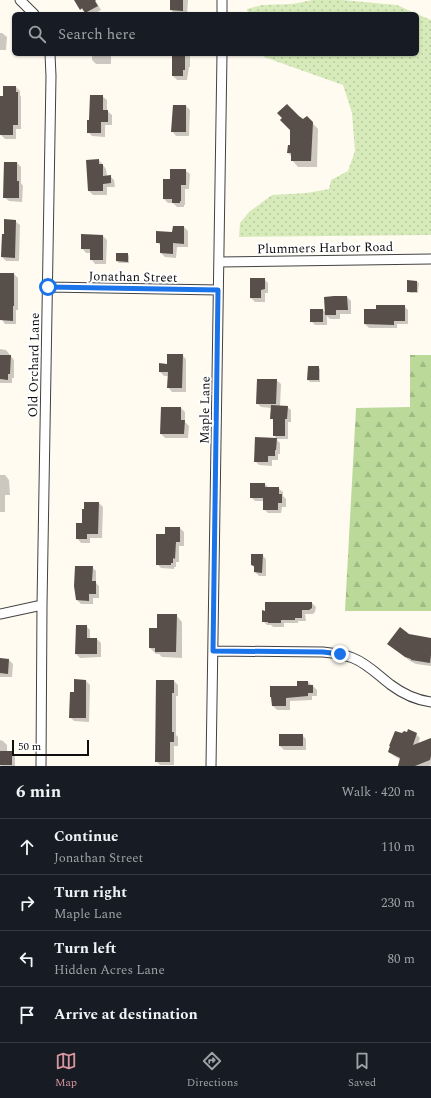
<!DOCTYPE html>
<html lang="en">
<head>
<meta charset="utf-8">
<style>
  :root { --surface:#171b24; --page:#20242c; --text:#f1f3f6; --muted:#9ea1a6; --line:#363941; --accent:#da97a0 }
  body { margin:0; font-family:Spectral,serif; background:var(--page); color:var(--text) }
  .scale { position:absolute; left:12px; bottom:10px; width:77px; box-sizing:border-box; padding-left:4px; border:2px solid #0f0f0f; border-top:0; font-size:11px; line-height:14px; white-space:nowrap; color:#0f0f0f; -webkit-text-stroke:3px #fff; paint-order:stroke }
  .stop { position:absolute; width:12px; height:12px; margin:-9px; border:3px solid #1a73e8; border-radius:50%; background:#fff }
  .stop.end { background:#1a73e8; border-color:#fff; box-shadow:0 1px 4px #0008 }
  .list { margin:0; padding:0; list-style:none }
  h2 { display:flex; justify-content:space-between; align-items:center; height:52px; margin:0; padding:0 16px; font-size:17px }
  h2 small { font-size:13px; font-weight:400; color:var(--muted) }
  .list li { display:grid; grid-template-columns:26px 1fr auto; gap:12px; align-items:center; box-sizing:border-box; height:56px; padding:0 16px; border-top:1px solid var(--line) }
  .list b { display:block; font-size:15px; white-space:nowrap }
  .list p { margin:0; font-size:13px; white-space:nowrap; color:var(--muted) }
  .list em { font-size:13px; font-style:normal; color:var(--muted) }
  .icon { flex:none; width:22px; height:22px; fill:none; stroke:currentColor; stroke-width:2; stroke-linecap:round; stroke-linejoin:round }
  .map { position:relative; flex:none; width:431px; height:766px; overflow:hidden }
  .search { position:absolute; background:var(--surface); box-shadow:0 1px 3px #0004; left:12px; right:12px; top:12px; height:44px; display:flex; align-items:center; gap:10px; box-sizing:border-box; padding:0 14px; border-radius:6px; color:var(--muted); font-size:15px }
  .sheet { height:276px; background:var(--surface) }
  nav { display:flex; justify-content:space-around; align-items:center; box-sizing:border-box; height:56px; border-top:1px solid var(--line); background:var(--surface); font-size:11px; color:var(--muted) }
  nav a { display:grid; justify-items:center; gap:2px }
  nav .on { color:var(--accent) }
  .map>svg:first-child { display:block }
  .grass { fill:url(#grass-dots) }
  .forest { fill:url(#forest-firs) }
  .shadow { fill:#0003 }
  .building { fill:#584f4b }
  .lines { fill:none; stroke-linecap:round; stroke-linejoin:round }
  .minor-casing { stroke:#424242; stroke-width:11 }
  .minor { stroke:#fff; stroke-width:9 }
  .route { stroke:#1a73e8; stroke-width:5 }
  .labels { text-anchor:middle; stroke-width:4; stroke-linejoin:round; paint-order:stroke }
  .street-label { font-size:13px; fill:#0f0f0f; stroke:#fff }
</style>
</head>
<body>
<div class="map">
<svg width="431" height="766" viewBox="0 0 431 766">
  <defs>
    <pattern id="grass-dots" width="8" height="8" patternUnits="userSpaceOnUse"><rect width="8" height="8" fill="#d6eaba"/><path d="M2 2h.1M6 6h.1" fill="none" stroke="#b6c89f" stroke-width="1.8" stroke-linecap="round"/></pattern>
    <pattern id="forest-firs" width="22" height="20" patternUnits="userSpaceOnUse"><rect width="22" height="20" fill="#bbda9a"/><path d="M5 1l3.5 6h-7zM16 11l3.5 6h-7z" fill="#a0ba84"/></pattern>
  </defs>
  <rect width="100%" height="100%" fill="#fffbf1"/>
  <!-- grass -->
  <path class="grass" d="M312 0H342L397 5 417 14H248L247 9 262 5 293 4Z
    M417 14 431 20V235L239 237 240 223 249 212 272 195 307 193 329 189 331 180 348 171 355 151 352 113 343 85 264 57 262 54H417Z"/>
  <!-- forest -->
  <path class="forest" d="M410 355H431V611H345L356 408 410 407Z"/>
  <!-- shadow -->
  <path class="shadow" d="M76 0H95L101 10 94 14H88L81 9Z
    M171 0H188L187 14H175L171 10Z
    M0 33H2L7 37 6 50H0Z
    M92 54H111V64H96L92 60Z
    M173 54H190V67H189L187 80H177L173 76Z
    M16 87 20 91V95L21 97V129H16V139H5L1 135 0 97H4Z
    M102 96 107 100V111L112 115V125H105V137L92 136 88 132 90 121Z
    M186 106 190 110 189 136H176L172 131V116Z
    M307 117 318 129 317 167H298L292 160V157L288 153 291 146Z
    M99 160 106 169 107 176H110L114 180 115 187H107V195H93L89 191Z
    M17 163 21 167V183L23 186 22 202 9 201 4 197Z
    M185 170 190 174 189 189H185V205H184V207H177L173 203H168L164 199 171 180Z
    M15 221 20 225 19 261H6L2 257 5 235Z
    M184 227 188 231V247H177L176 258 165 257 161 253V246L157 242Z
    M103 236 107 240 106 264H95L91 259V253H86L82 248Z
    M128 254 129 256V263H119L117 261Z
    M0 274H14L18 278V310H16V324H5L0 317Z
    M264 279 268 283V293H265V302H255L251 298Z
    M417 282 419 283 418 293H410L408 291Z
    M347 297 351 301V314H340V319H330L327 316V325H315L311 321 323 310 326 313Z
    M404 306 408 310V324H397V328H369L365 324 377 310Z
    M0 349 6 350 14 360V378H12V383H0Z
    M182 355 186 359V392H172L168 387V376H164L160 372 168 365Z
    M318 367 320 369V382H310L308 380Z
    M276 380 281 384 280 406 287 407 291 410V422H288V439H277L274 435V420L271 418 272 408 261 407 257 403Z
    M181 408 185 412V422L189 426 188 438H165L161 434Z
    M276 439 280 443V454H278V460H272V466L259 465 255 461Z
    M0 475H5L9 480 10 495H5V512H0Z
    M265 484 269 488H278L283 492V496L286 499V507H282L281 513H268L264 509V501H255L251 497Z
    M99 503 103 507 102 538H90V543H81L77 538 83 524Z
    M180 528 184 532V546H179V562H176V567H174V569L161 568 157 564 166 535Z
    M262 555 266 559V576H259L255 572V568L252 565Z
    M92 567 96 571V583L99 586V598H93V604H81L77 600Z
    M312 603 316 607 315 612 313 614H305L306 621H298V623H284V627H273L271 625H267L263 621Z
    M176 615 182 622V658L162 657 159 654H156L150 648 158 629Z
    M86 626 90 630V638L91 639H97L101 643V657L80 658 76 654Z
    M409 635 431 639V666L416 664 410 661 389 644Z
    M0 659 9 660 13 664 12 677H0Z
    M86 681 90 685 89 722 74 721 70 717 75 693Z
    M174 681 178 685V696H176V735L178 737V746H174V765H160L156 761Z
    M298 682H308L313 686 317 690V696H312V700L290 701V710H277L273 706 271 697V687H298Z
    M403 734H416L420 738 418 744 431 740V765L429 766H399L401 760 394 756 390 752Z
    M302 735 306 739V750H284L280 746Z
    M0 740 3 741 7 745V752H11L15 756V766H1L0 765Z"/>
  <!-- building -->
  <path class="building" d="M74 0H96L95 1 98 6 85 13 82 8 80 10Z
    M170 0H183V11L170 10Z
    M172 54H185V70H183V76H172Z
    M3 86H16V92H18V125H13V135H0V96H3Z
    M90 95H103V110H108V122H101V133H87V120H89Z
    M287 104 299 116 303 119 307 116 313 122 311 161H291V153H287L288 145H290V130L280 120 282 118 277 113Z
    M173 105H186V132H171Z
    M99 159V164H103V176L111 175V183L103 184V191H88L86 160Z
    M4 162H17V181H19V198H3Z
    M170 169H186V185H181V201H180V203H172V199H163V179H170Z
    M4 219 16 220 15 258 1 257 2 234H4Z
    M173 226H184V244L173 243V254L160 253V243H156V231L172 232Z
    M81 234 103 235V260H90V249H81Z
    M116 253H128V262L116 261Z
    M0 273H14V306H13V321L0 320Z
    M250 278H265V289L261 290V298H250Z
    M407 280 417 281V292H407Z
    M334 296H347L348 310H336V315H325L324 297Z
    M376 305H405V321H394V325L364 324V309H376Z
    M310 309H323V322H310Z
    M167 354H183L182 388H167L168 372H159V363L167 364Z
    M0 355H11L10 374H8V380L0 379Z
    M308 366H319V380H307Z
    M257 379H277L276 404H256Z
    M271 405 288 406 287 419H285V436H273V419H270Z
    M161 407H181V420H185L184 434H160Z
    M255 437 277 438 276 450H275V456H268V462H254Z
    M250 483H265V487H279V494H282V503H278V510H263V498H250Z
    M84 502H99L98 534H87V539H76V523H82V509H84Z
    M165 527H180V542H176L175 559 173 558V563H171V565H156V534H165Z
    M251 554H263L262 573 254 572V566L251 565Z
    M75 566H93L92 581H96V594H89V601L76 600 74 586Z
    M265 602H312V608L309 610H302V618H295V620H281V623H268V622H262V610L265 611Z
    M157 614H177L176 652H155V648H149V628H157Z
    M76 625H87V638H97V654H75Z
    M400 627 409 634 431 638V655L430 663 411 660V659L405 657 387 644Z
    M0 658 9 659 8 674 0 673Z
    M74 679 86 680V718H69L70 692H74Z
    M156 680H174V693H172V732H174V742H170V762H155Z
    M297 681H308V685H313V693H308V696L286 698V706H272L271 697H270V686H297Z
    M408 729 417 733 413 745 431 738V756L430 760 415 766H398L400 758 388 752 390 746H389L395 731 402 733 404 731 407 732Z
    M279 734H303V746H279Z
    M0 751H12V765H0Z"/>
  <g class="lines">
    <!-- minor casing -->
    <g class="minor-casing">
      <path id="minor" d="M20 0 34 14
        M222 14V0
        M219 262 431 259
        M48 287 218 290
        M0 614 42 605
        M213 651 323 652C333 653 343 654 353 658 368 664 379 676 391 685 403 694 416 700 431 702
        M41 766 42 605 51 76 50 54
        M211 766 222 54"/>
    </g>
    <!-- minor -->
    <use href="#minor" class="minor"/>
  </g>
  <g class="lines">
    <!-- route -->
    <path class="route" d="M48 287 218 290 213 651 323 652 340 654"/>
  </g>
  <g class="labels">
    <!-- street labels -->
    <g class="street-label">
      <text transform="translate(325 247) rotate(-1)" y="5">Plummers Harbor Road</text>
      <text transform="translate(133 276) rotate(1)" y="5">Jonathan Street</text>
      <text transform="translate(33 365) rotate(-89)" y="5">Old Orchard Lane</text>
      <text transform="translate(204 410) rotate(-89)" y="5">Maple Lane</text>
    </g>
  </g>
</svg>
<div class="scale">50 m</div>
<div class="stop" style="left:48px;top:287px"></div>
<div class="stop end" style="left:340px;top:654px"></div>
<div class="search"><svg class="icon" aria-label="search" viewBox="0 0 24 24"><circle cx="10" cy="10" r="6"/><path d="M15 15l6 6"/></svg>Search here</div>
</div>
<section class="sheet">
<h2>6 min<small>Walk · 420 m</small></h2>
<ul class="list">
<li><svg class="icon" aria-label="ahead" viewBox="0 0 24 24"><path d="M12 20V5M6 11l6-6 6 6"/></svg><div><b>Continue</b><p>Jonathan Street</p></div><em>110 m</em></li>
<li><svg class="icon" aria-label="right" viewBox="0 0 24 24"><path d="M7 20v-9h11M14 6l5 5-5 5"/></svg><div><b>Turn right</b><p>Maple Lane</p></div><em>230 m</em></li>
<li><svg class="icon" aria-label="left" viewBox="0 0 24 24"><path d="M17 20v-9H6M10 6l-5 5 5 5"/></svg><div><b>Turn left</b><p>Hidden Acres Lane</p></div><em>80 m</em></li>
<li><svg class="icon" aria-label="arrive" viewBox="0 0 24 24"><path d="M6 21V4h12l-3 4 3 4H6"/></svg><div><b>Arrive at destination</b></div></li>
</ul>
</section>
<nav>
<a class="on"><svg class="icon" aria-label="map" viewBox="0 0 24 24"><path d="M3 6l6-2 6 2 6-2v14l-6 2-6-2-6 2zM9 4v14M15 6v14"/></svg>Map</a>
<a><svg class="icon" aria-label="directions" viewBox="0 0 24 24"><path d="M12 3l9 9-9 9-9-9zM9 14v-3h6M13 9l2 2-2 2"/></svg>Directions</a>
<a><svg class="icon" aria-label="saved" viewBox="0 0 24 24"><path d="M7 4h10v16l-5-4-5 4z"/></svg>Saved</a>
</nav>
</body>
</html>
